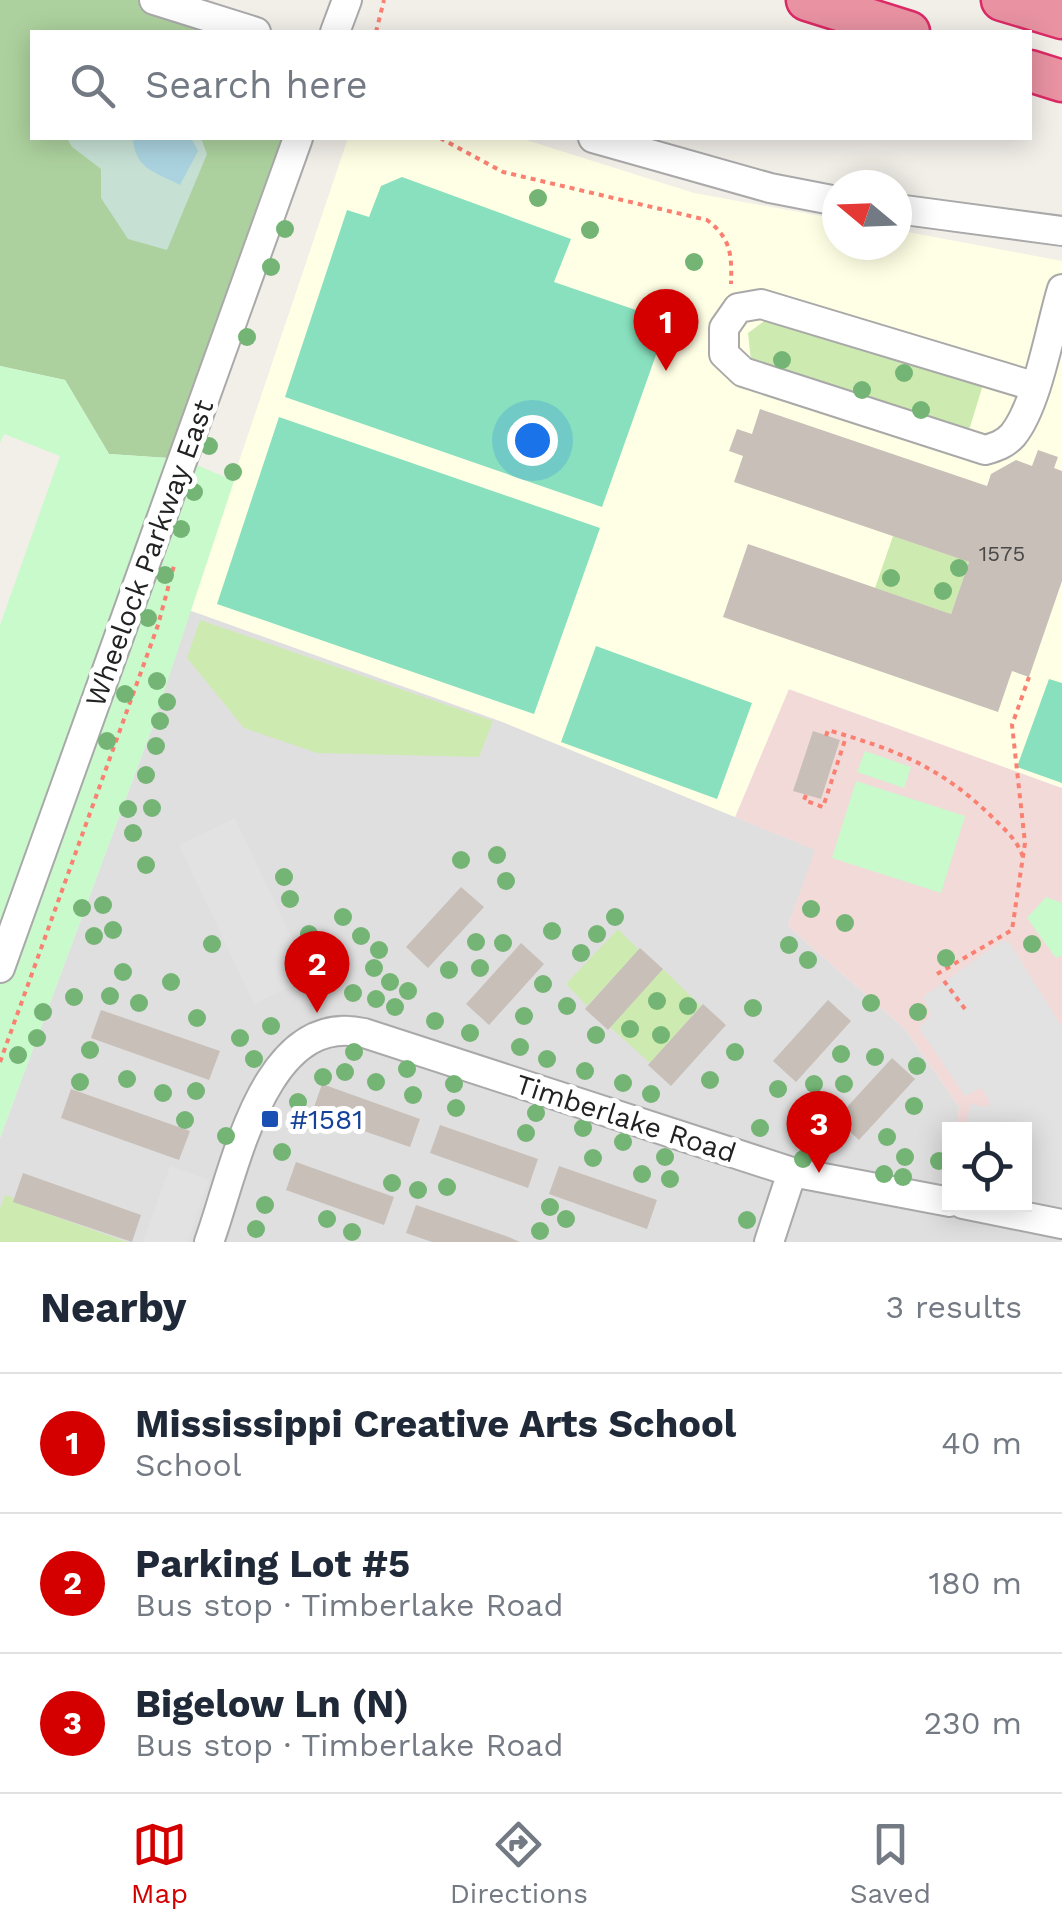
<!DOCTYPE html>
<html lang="en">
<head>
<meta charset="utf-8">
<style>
  :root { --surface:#fff; --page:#f6f6f7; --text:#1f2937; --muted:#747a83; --line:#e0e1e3; --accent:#d40000 }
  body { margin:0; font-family:"Work Sans",sans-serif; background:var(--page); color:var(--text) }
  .controls { position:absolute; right:30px; bottom:30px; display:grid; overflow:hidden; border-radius:0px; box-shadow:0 5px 25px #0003 }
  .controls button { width:90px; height:90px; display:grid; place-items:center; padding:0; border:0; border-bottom:2px solid var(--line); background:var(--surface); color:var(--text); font:50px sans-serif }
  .compass { position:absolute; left:822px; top:170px; width:90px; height:90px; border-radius:50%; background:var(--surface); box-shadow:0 5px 25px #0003; rotate:289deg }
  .you { position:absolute; left:532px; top:440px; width:35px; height:35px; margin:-25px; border:8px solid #fff; border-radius:50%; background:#1a73e8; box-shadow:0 0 0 15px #1a73e833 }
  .badge { display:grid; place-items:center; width:65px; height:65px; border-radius:50%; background:var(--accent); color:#fff; font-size:32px; font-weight:700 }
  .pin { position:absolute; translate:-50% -82px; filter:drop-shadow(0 2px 5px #0008) }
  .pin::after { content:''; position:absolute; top:52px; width:35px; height:30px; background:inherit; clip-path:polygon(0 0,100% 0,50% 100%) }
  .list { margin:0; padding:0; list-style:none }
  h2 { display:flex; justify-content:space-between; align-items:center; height:130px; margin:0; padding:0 40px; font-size:42px }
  h2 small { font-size:32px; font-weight:400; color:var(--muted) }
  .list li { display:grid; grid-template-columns:65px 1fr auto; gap:30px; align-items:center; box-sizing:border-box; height:140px; padding:0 40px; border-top:2px solid var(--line) }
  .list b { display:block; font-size:38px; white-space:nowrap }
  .list p { margin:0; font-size:32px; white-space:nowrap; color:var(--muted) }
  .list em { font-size:32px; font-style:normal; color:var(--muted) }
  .icon { flex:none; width:55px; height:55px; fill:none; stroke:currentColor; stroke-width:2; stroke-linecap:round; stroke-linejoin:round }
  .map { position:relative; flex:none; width:1062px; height:1242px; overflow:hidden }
  .search { position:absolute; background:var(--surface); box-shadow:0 5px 25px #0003; left:30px; right:30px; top:30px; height:110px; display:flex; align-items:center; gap:25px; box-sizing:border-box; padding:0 35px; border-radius:0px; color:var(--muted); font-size:38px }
  .sheet { height:550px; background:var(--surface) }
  nav { display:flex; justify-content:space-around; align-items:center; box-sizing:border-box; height:140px; border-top:2px solid var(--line); background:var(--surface); font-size:28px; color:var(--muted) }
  nav a { display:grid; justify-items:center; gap:5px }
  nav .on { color:var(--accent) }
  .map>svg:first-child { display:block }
  .residential { fill:#e0dfdf }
  .commercial { fill:#f2dad9 }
  .education { fill:#ffffe5 }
  .grass { fill:#cdebb0 }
  .forest { fill:#add19e }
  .wetland { fill:#c6e0d4 }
  .park { fill:#c8facc }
  .pitch { fill:#88e0be }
  .parking { fill:#e2e2e2 }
  .water { fill:#aad3df }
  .building { fill:#c7bfb8 }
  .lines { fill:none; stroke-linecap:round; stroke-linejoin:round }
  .minor-casing { stroke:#a9a9a9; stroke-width:32 }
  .highway-casing { stroke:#dc2a67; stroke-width:45 }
  .path { stroke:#fa8072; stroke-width:4; stroke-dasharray:5 5; stroke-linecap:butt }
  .minor { stroke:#fff; stroke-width:28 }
  .highway { stroke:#e892a2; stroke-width:40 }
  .tree { fill:#74b475 }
  .transit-dot { fill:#1a4fb4; stroke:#fff; stroke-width:4 }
  .labels { text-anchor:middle; stroke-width:10; stroke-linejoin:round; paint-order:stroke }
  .number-label { font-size:22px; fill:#4b4948 }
  .street-label { font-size:28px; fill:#222; stroke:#fff }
  .transit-label { font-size:28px; fill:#164399; stroke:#fff; text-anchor:start }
</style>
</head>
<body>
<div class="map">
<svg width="1062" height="1242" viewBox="0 0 1062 1242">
  <rect width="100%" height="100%" fill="#f2efe9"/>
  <!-- residential -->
  <path class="residential" d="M189 610 500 721 816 850 788 926 905 1029 959 1107 957 1129 950 1130V1204L1062 1202V1242H0V1138L152 728Z"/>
  <!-- commercial -->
  <path class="commercial" d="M788 689 1062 788V1202L1024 1130 957 1129 959 1107 905 1029 788 926 815 850 735 817Z"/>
  <!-- education -->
  <path class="education" d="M348 138H520L694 193 837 219V245H897V230L1062 261V788L789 689 735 817 500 721 189 610Z"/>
  <!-- grass -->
  <path class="grass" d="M770 317 978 383 982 388 970 427 962 432 751 361 748 333Z
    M893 536 969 562 951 614 875 588Z
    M200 620 493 721 479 757 317 753 244 728 187 658Z
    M618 929 639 950 587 1006 566 984Z
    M663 969 701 1006 650 1063 610 1027Z
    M5 1195 14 1198V1202L127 1242H0V1208Z"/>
  <!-- forest -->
  <path class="forest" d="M0 0H154L256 32H32V138H298L183 459 109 454 65 380 0 366Z"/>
  <!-- wetland -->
  <path class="wetland" d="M67 138H201L207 154 167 250 128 239 101 198V169L72 147Z"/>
  <!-- park -->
  <path class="park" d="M0 366 65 380 109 454 183 459 234 481 152 728 0 1138V625L60 456 4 434 0 443Z
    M865 751 911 767 904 788 857 772Z
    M856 781 965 816 941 893 832 858Z
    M1046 897 1062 903V955L1056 958 1027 918Z"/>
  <!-- pitch -->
  <path class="pitch" d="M402 177 571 239 554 282 668 321 602 507 285 397 347 210 369 217 381 186Z
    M279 417 600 528 534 714 217 604Z
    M596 646 752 703 717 799 561 742Z
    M1049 679 1062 683V783L1017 767Z"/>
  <!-- parking -->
  <path class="parking" d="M235 818 310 977 254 1004 179 845Z
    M1002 941 1009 942 1062 1027V1224L1024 1204V1130L966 1129 970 1104 987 1107 990 1102 981 1088 965 1096 919 1028 931 1015 923 997Z
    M170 1166 209 1180 187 1242H143Z"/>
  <!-- water -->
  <path class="water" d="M133 138H191L198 151 180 185C156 172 135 170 133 138Z"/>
  <!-- building -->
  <path class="building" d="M760 409 987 486 991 474 1016 460 1032 466 1038 450 1058 457 1054 468 1062 471V581L1029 677 1012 671 998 712 723 617 748 544 951 614 969 562 734 482 743 456 729 451 737 429 752 434Z
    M813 731 840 740 821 799 793 791Z
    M461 887 484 907 428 968 406 947Z
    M521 943 544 964 489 1025 466 1004Z
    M640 948 663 969 608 1030 585 1009Z
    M828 1000 851 1021 796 1082 773 1061Z
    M703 1004 726 1025 671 1086 648 1065Z
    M101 1010 220 1051 209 1080 91 1038Z
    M892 1058 915 1079 859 1140 836 1119Z
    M322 1084 420 1119 410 1147 312 1113Z
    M71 1089 190 1131 179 1160 61 1118Z
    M440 1125 538 1159 528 1188 430 1153Z
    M296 1162 394 1197 384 1225 286 1190Z
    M559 1166 657 1200 647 1229 549 1194Z
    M23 1173 141 1215 132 1242 13 1202Z
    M416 1205 506 1236 520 1242H432L406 1233Z"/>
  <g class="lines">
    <!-- minor casing -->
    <g class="minor-casing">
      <path id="minor" d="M154 0 256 32
        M335 32 347 0
        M593 138 770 188 837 201
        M897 209 1062 231
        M1033 386 761 304 738 308 724 328V354L743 372 985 450C996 447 1005 444 1013 435 1038 404 1050 328 1062 289
        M0 968 298 138
        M963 1204 1062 1224
        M209 1242C235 1171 263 1010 364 1033L792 1172 950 1202
        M769 1242 792 1172"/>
    </g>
    <!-- highway casing -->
    <g class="highway-casing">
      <path id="highway" d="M807 0 909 32
        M1002 0 1062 18
        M1030 71 1062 81"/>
    </g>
    <!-- path -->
    <path class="path" d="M376 32 384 0
      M440 138 503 172 707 220C731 238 732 255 731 284
      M826 736 828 730C895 750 938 765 990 815 1003 828 1017 839 1023 857
      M806 795 804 800 823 807 846 737
      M937 974 1012 930 1025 843 1012 725 1029 677
      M944 981 965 1009
      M0 1062 158 625 175 562"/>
    <!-- minor -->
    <use href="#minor" class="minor"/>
    <!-- highway -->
    <use href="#highway" class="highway"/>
  </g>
  <!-- trees -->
  <g class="tree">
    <circle cx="538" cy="198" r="9"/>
    <circle cx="285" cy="229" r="9"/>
    <circle cx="590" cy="230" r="9"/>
    <circle cx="694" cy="262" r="9"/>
    <circle cx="271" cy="267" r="9"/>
    <circle cx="247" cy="337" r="9"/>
    <circle cx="782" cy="360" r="9"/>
    <circle cx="904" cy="373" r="9"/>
    <circle cx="862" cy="390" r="9"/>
    <circle cx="921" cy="410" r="9"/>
    <circle cx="209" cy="446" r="9"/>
    <circle cx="233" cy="472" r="9"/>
    <circle cx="194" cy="492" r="9"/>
    <circle cx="181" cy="529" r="9"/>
    <circle cx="959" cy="568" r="9"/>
    <circle cx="165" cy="575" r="9"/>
    <circle cx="891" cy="578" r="9"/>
    <circle cx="943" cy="591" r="9"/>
    <circle cx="148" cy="618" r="9"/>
    <circle cx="157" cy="681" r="9"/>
    <circle cx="125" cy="694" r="9"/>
    <circle cx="167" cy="702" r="9"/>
    <circle cx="160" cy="721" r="9"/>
    <circle cx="107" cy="741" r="9"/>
    <circle cx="156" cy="746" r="9"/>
    <circle cx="146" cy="775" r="9"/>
    <circle cx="152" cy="808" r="9"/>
    <circle cx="128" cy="809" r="9"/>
    <circle cx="133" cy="833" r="9"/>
    <circle cx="497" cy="855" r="9"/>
    <circle cx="461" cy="860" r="9"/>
    <circle cx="146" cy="865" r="9"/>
    <circle cx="284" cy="877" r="9"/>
    <circle cx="506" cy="881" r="9"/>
    <circle cx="290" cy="899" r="9"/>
    <circle cx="103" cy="905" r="9"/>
    <circle cx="82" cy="908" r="9"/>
    <circle cx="811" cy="909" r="9"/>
    <circle cx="343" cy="917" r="9"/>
    <circle cx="615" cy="917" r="9"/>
    <circle cx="845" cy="923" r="9"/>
    <circle cx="113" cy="930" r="9"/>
    <circle cx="552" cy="931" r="9"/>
    <circle cx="309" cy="934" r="9"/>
    <circle cx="597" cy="934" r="9"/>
    <circle cx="94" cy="936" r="9"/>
    <circle cx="361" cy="936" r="9"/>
    <circle cx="476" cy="942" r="9"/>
    <circle cx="503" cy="943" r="9"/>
    <circle cx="212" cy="944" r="9"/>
    <circle cx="1032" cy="944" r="9"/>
    <circle cx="789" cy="945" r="9"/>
    <circle cx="379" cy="950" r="9"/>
    <circle cx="581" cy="953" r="9"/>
    <circle cx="335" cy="954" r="9"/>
    <circle cx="946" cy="958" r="9"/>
    <circle cx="808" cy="960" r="9"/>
    <circle cx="374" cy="968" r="9"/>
    <circle cx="480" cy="968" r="9"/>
    <circle cx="449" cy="970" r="9"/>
    <circle cx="123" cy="972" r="9"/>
    <circle cx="171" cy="982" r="9"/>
    <circle cx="390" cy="982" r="9"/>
    <circle cx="543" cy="984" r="9"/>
    <circle cx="408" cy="991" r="9"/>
    <circle cx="353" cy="993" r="9"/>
    <circle cx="110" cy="996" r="9"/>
    <circle cx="74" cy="997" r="9"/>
    <circle cx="376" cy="999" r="9"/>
    <circle cx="657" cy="1001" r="9"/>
    <circle cx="139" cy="1003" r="9"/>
    <circle cx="871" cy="1003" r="9"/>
    <circle cx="567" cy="1006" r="9"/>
    <circle cx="688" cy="1006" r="9"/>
    <circle cx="395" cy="1007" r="9"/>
    <circle cx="753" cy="1008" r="9"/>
    <circle cx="43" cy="1012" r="9"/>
    <circle cx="918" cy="1012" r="9"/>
    <circle cx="524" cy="1016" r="9"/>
    <circle cx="197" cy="1018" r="9"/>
    <circle cx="435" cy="1021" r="9"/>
    <circle cx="271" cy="1026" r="9"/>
    <circle cx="630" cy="1029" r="9"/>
    <circle cx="470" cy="1033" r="9"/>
    <circle cx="596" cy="1035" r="9"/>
    <circle cx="661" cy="1035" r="9"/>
    <circle cx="37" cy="1038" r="9"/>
    <circle cx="240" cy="1038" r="9"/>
    <circle cx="520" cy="1047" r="9"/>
    <circle cx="90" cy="1050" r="9"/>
    <circle cx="354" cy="1052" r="9"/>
    <circle cx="735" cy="1052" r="9"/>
    <circle cx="841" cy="1054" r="9"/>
    <circle cx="18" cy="1055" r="9"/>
    <circle cx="875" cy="1057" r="9"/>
    <circle cx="254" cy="1059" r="9"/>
    <circle cx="547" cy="1059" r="9"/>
    <circle cx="917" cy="1066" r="9"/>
    <circle cx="407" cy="1069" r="9"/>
    <circle cx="585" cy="1071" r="9"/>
    <circle cx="345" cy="1072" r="9"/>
    <circle cx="323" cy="1077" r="9"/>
    <circle cx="127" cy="1079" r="9"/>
    <circle cx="710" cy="1080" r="9"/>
    <circle cx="80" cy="1082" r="9"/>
    <circle cx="376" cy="1082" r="9"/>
    <circle cx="623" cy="1083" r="9"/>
    <circle cx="454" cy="1084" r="9"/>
    <circle cx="814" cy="1084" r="9"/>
    <circle cx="844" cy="1084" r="9"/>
    <circle cx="778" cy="1089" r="9"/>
    <circle cx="196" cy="1091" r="9"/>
    <circle cx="163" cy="1093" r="9"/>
    <circle cx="651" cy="1094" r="9"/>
    <circle cx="413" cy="1095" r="9"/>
    <circle cx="298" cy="1102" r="9"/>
    <circle cx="914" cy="1106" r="9"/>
    <circle cx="456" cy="1108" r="9"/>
    <circle cx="536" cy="1113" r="9"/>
    <circle cx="185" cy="1120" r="9"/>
    <circle cx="583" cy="1128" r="9"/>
    <circle cx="760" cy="1128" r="9"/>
    <circle cx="526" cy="1133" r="9"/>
    <circle cx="226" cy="1136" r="9"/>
    <circle cx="887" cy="1137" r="9"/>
    <circle cx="623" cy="1142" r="9"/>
    <circle cx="282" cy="1152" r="9"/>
    <circle cx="665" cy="1157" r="9"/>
    <circle cx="905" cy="1157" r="9"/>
    <circle cx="593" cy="1158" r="9"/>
    <circle cx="803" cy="1159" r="9"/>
    <circle cx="939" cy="1161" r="9"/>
    <circle cx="642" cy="1174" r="9"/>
    <circle cx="884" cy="1174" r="9"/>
    <circle cx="903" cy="1177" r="9"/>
    <circle cx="670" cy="1179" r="9"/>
    <circle cx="392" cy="1183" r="9"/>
    <circle cx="447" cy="1187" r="9"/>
    <circle cx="418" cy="1190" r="9"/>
    <circle cx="265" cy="1205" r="9"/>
    <circle cx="550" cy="1207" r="9"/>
    <circle cx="327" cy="1219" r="9"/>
    <circle cx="566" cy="1219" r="9"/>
    <circle cx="747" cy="1220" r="9"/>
    <circle cx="256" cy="1229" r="9"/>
    <circle cx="540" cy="1231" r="9"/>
    <circle cx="352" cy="1232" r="9"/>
  </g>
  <!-- markers -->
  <rect class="transit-dot" x="260" y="1109" width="20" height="20" rx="5"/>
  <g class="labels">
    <!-- number labels -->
    <g class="number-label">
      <text x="1002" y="561">1575</text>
    </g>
    <!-- street labels -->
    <g class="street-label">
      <text transform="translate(149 553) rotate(-70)" y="10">Wheelock Parkway East</text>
      <text transform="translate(626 1118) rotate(18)" y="10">Timberlake Road</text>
    </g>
    <!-- transit labels -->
    <g class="transit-label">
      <text x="290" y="1129">#1581</text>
    </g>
  </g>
</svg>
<div class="controls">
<button><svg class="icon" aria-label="locate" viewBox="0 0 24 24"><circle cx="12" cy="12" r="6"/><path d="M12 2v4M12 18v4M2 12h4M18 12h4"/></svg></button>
</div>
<svg class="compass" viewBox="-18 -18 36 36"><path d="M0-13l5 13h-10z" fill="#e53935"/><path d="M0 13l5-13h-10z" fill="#747a83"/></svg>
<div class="you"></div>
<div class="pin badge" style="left:666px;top:371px">1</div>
<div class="pin badge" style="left:317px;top:1013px">2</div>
<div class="pin badge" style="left:819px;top:1173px">3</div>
<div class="search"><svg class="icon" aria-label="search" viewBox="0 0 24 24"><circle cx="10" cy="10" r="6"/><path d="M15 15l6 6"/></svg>Search here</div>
</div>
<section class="sheet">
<h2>Nearby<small>3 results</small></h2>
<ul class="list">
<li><span class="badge">1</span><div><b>Mississippi Creative Arts School</b><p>School</p></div><em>40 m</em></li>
<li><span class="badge">2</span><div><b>Parking Lot #5</b><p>Bus stop · Timberlake Road</p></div><em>180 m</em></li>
<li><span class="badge">3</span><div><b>Bigelow Ln (N)</b><p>Bus stop · Timberlake Road</p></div><em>230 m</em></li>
</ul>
</section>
<nav>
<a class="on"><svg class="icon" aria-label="map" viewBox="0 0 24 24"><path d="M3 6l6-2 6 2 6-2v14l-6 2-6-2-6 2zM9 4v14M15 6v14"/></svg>Map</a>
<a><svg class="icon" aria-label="directions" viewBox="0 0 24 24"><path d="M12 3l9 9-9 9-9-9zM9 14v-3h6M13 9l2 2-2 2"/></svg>Directions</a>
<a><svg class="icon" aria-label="saved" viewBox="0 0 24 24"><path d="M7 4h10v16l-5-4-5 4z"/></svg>Saved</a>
</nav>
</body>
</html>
